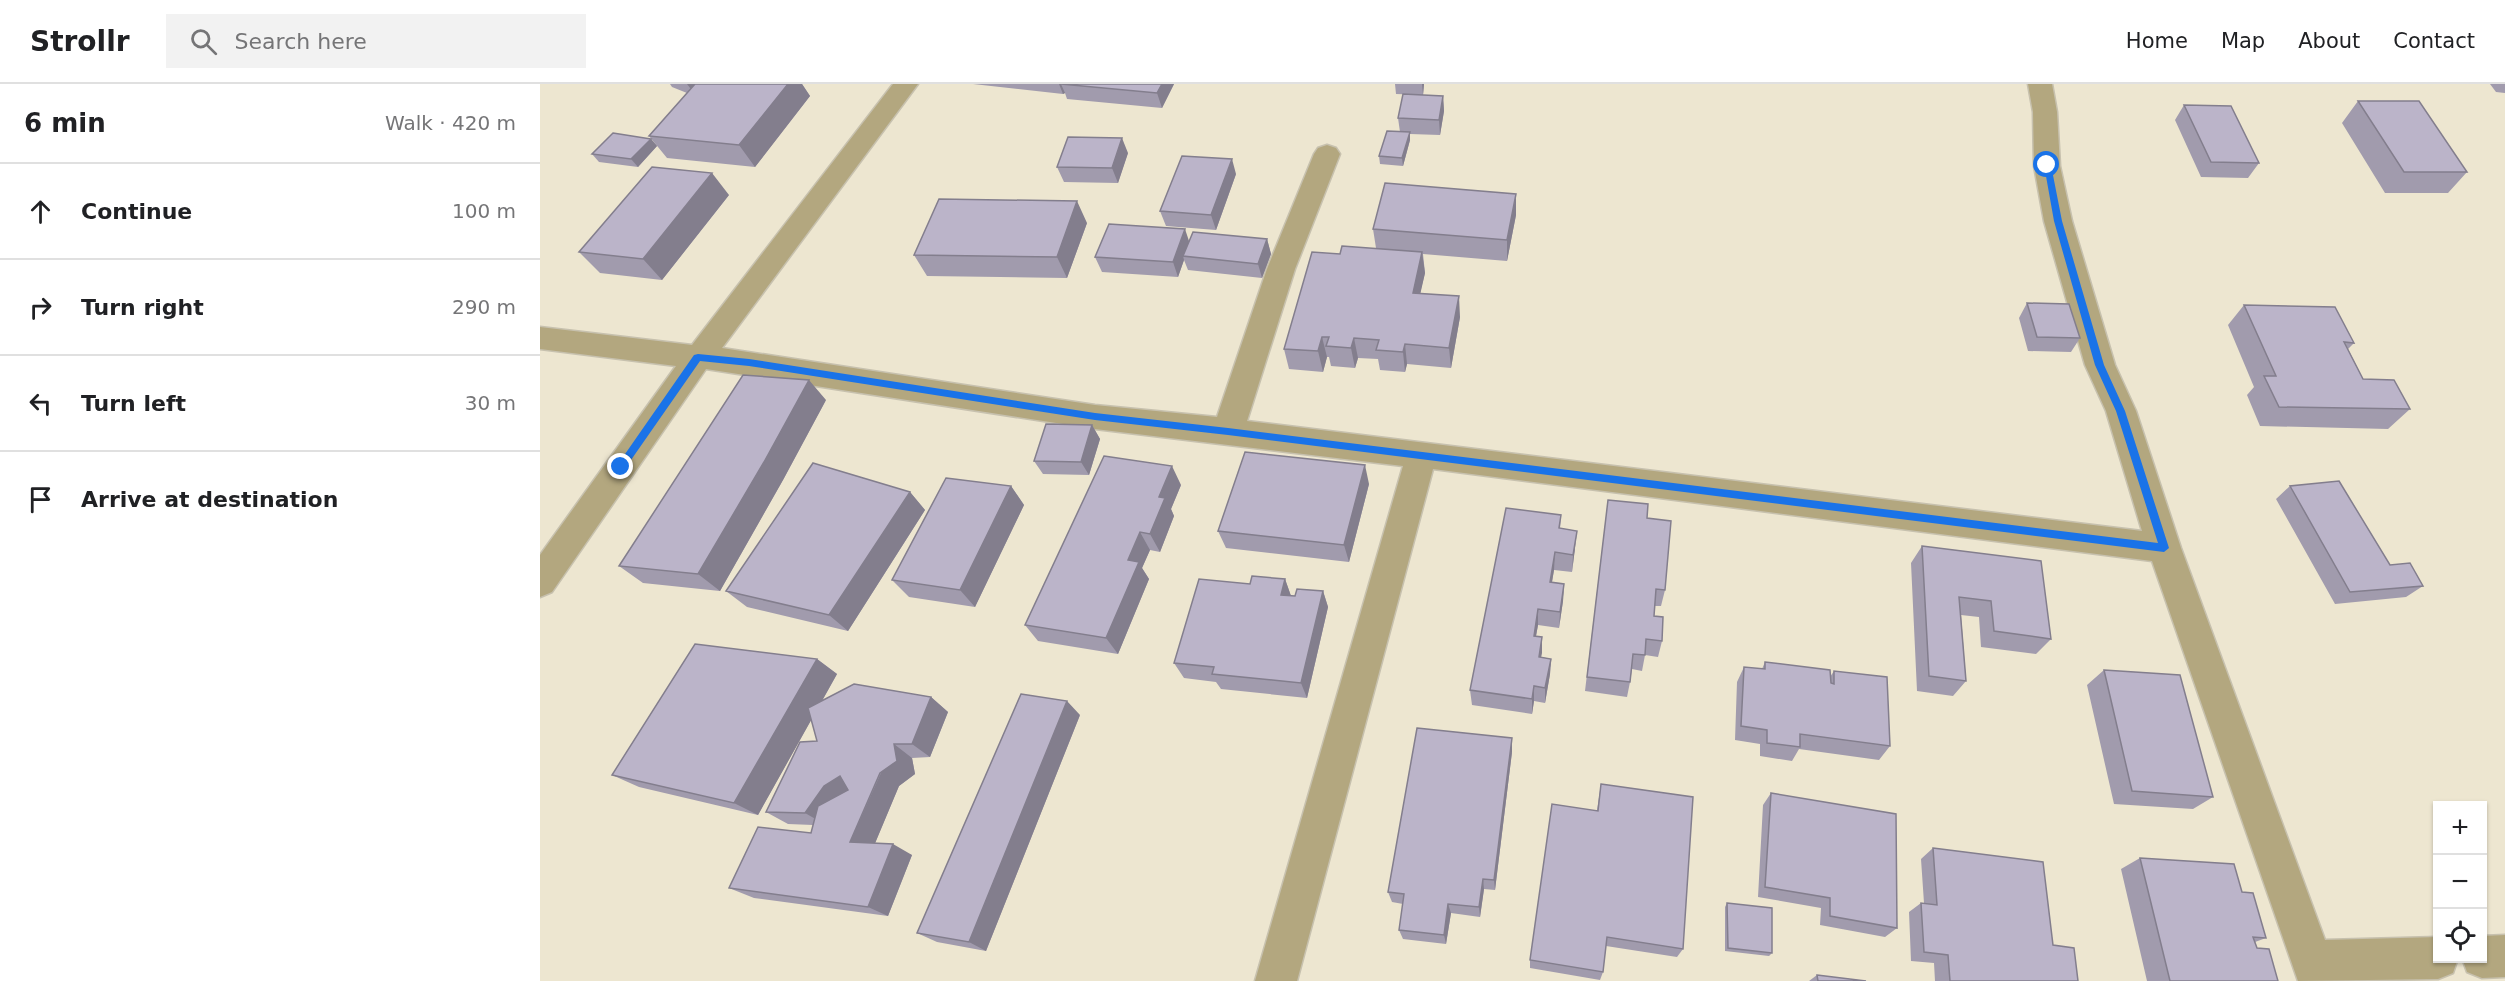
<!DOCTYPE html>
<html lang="en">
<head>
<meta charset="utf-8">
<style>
  :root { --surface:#fff; --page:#f2f2f2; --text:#202124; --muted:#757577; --line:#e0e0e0 }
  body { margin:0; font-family:"DejaVu Sans",sans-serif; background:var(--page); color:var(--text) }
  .controls { position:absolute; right:18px; bottom:18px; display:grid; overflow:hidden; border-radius:0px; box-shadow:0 2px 4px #0004 }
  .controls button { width:54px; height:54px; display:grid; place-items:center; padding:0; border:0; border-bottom:2px solid var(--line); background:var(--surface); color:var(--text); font:30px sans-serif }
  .stop { position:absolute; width:18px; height:18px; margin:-14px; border:4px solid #1a73e8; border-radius:50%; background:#fff }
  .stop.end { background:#1a73e8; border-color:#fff; box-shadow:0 2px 6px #0008 }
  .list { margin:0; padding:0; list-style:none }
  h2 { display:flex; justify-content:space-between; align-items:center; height:78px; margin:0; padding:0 24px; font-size:26px }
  h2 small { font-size:20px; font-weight:400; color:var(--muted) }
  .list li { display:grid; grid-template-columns:39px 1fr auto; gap:18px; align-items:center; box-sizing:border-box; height:96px; padding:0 24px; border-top:2px solid var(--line) }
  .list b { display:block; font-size:22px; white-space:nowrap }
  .list em { font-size:20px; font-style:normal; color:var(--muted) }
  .icon { flex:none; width:33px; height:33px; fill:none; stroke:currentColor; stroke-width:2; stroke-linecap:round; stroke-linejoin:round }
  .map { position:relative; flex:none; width:1965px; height:897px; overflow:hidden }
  header { display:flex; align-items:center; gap:36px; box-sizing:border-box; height:84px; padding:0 30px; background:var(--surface); border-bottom:2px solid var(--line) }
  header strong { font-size:28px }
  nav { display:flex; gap:33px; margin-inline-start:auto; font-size:21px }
  .search { width:420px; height:54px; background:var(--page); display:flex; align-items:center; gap:15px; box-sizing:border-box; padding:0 21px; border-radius:0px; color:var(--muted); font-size:22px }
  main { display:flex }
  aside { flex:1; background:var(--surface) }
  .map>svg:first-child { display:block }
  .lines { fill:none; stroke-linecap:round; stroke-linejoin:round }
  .minor-casing { stroke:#c7c1ae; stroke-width:3 }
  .minor { fill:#b3a77f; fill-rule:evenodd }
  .wall { fill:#a19bad }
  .shaded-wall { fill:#837e8d }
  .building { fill:#bbb4c9; stroke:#837e8d; stroke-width:1.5 }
  .route { fill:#1a73e8 }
</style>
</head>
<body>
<header>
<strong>Strollr</strong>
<div class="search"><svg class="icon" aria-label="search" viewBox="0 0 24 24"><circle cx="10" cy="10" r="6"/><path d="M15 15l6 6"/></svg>Search here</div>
<nav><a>Home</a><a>Map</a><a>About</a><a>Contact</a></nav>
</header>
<main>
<aside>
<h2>6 min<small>Walk · 420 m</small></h2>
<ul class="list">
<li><svg class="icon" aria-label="ahead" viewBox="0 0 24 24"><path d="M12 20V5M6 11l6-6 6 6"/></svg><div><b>Continue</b></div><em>100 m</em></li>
<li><svg class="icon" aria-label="right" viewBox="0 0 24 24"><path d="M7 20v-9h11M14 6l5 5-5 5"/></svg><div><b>Turn right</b></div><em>290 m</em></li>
<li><svg class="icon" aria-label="left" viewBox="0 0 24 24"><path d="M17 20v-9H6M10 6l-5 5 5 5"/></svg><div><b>Turn left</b></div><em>30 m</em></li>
<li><svg class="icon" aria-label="arrive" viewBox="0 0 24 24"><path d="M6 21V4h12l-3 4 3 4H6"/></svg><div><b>Arrive at destination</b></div></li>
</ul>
</aside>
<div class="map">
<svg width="1965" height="897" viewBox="0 0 1965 897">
  <rect width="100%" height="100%" fill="#ede6d0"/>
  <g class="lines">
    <!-- minor casing -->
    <g class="minor-casing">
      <path id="minor" d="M353 0H378L182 264 555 321 677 333 727 185 774 70 778 64 787 61 796 64 800 70 755 185 707 337 1602 447 1566 327 1545 281 1504 137 1494 82 1493 28 1488 0H1512L1517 28 1520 82 1532 137 1575 281 1596 327 1641 464 1785 856 1898 853V874H1918L1913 889 1898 895 1758 897 1612 477 893 385 757 897H715L863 382 555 345 166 285 12 508 0 513V471L136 282 0 265V243L152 261Z
        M1965 851V893L1942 894 1927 888 1922 874H1942V852Z"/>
    </g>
    <!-- minor -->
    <use href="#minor" class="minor"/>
  </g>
  <!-- wall -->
  <path class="wall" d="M130 0H262L270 12 215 83 127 74 109 52 147 9 132 3Z
    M433 0H634L622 24 527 15 525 9 523 10Z
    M855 0H884L883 11 856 10Z
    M1950 0H1965V9L1956 8Z
    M903 12 904 27 900 51 870 50V56L863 82 840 80 839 72 860 48 858 34Z
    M1818 17 1927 88 1908 109H1845L1802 39Z
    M1644 21 1719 79 1708 94 1661 93 1635 36Z
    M111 55 117 62 98 83 59 78 52 70Z
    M588 69 578 99 524 98 517 83Z
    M696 90 676 146 626 142 620 127Z
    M189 111 122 196 60 189 39 168Z
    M976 131 967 177 883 170 885 189 880 209 920 233 911 284 867 280 865 288 840 286 838 275 818 274 815 284 791 282 789 273H787L783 288 749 285 744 265 800 170 836 164 833 145Z
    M547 139 527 194 387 192 374 171Z
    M727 155 731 170 722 194 648 186 644 176 638 193 562 188 555 173 649 157Z
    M1487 219 1540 254 1531 268 1488 267 1479 234Z
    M1704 221 1814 259 1808 265 1823 295 1870 325 1848 345 1720 342 1707 311 1714 303 1688 241Z
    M286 316 243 396 180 507 103 499 79 482Z
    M552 341 560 355 549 391 503 390 494 377Z
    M829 400 809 478 686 464 678 447Z
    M641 401 631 425 634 432 620 468 610 466 602 484 609 495 578 570 498 557 485 541Z
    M471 402 484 421 435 523 369 513 352 496Z
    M1750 402 1850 481 1883 502 1866 513 1795 520 1736 415Z
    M370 408 385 426 308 547 207 523 186 507Z
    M1068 416 1107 434 1125 506 1121 522H1114V532L1122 557 1118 573 1105 571 1102 587 1092 585 1090 598 1087 613 1045 607Z
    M1021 431 1020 445 1035 464 1032 488 1014 486 1012 498 1024 500 1023 517 1019 544 998 541 996 552 1002 553 1001 573 1011 575 1010 590 1005 619 994 617 992 630 932 621 930 606Z
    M1382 462 1511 555 1496 570 1441 563 1439 533 1421 531 1426 597 1413 612 1377 607 1371 479Z
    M745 495 751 512H755L783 507 788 523 767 614 681 605 676 598 644 594 634 579 710 500Z
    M277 575 297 590 282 617 391 613 408 628 390 673 372 674 375 690 359 702 335 759 372 771 348 832 214 814 189 804 271 749 273 741 248 740 226 728 277 657 271 636 218 731 99 703 72 691Z
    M1225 578 1290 593 1294 587 1350 662 1339 676 1259 665 1252 677 1220 672V660L1195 656 1197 598 1204 583 1222 585Z
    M1564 586 1673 713 1653 725 1574 720 1547 601Z
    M540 631 446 867 397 858 377 849Z
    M972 668 955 806 944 805 940 833 911 829 906 860 863 855 859 846 863 820 852 818 848 808Z
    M1061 700 1143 865 1137 873 1066 862 1063 888 1060 896 990 884V876L1057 726Z
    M1231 709 1357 844 1345 853 1280 841 1281 824 1218 813 1223 721Z
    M1393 764 1513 861 1538 897H1395L1394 879 1371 877 1369 828 1381 819H1384L1381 775Z
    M1600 774 1702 808 1726 854 1715 858 1717 864 1738 897H1607L1581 785Z
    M1187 819 1232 869 1229 872 1185 867V823Z
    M1277 891 1326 897H1269Z"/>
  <!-- shaded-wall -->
  <path class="shaded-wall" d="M147 0H170L157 13Z
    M248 0H262L270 12 215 83 199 61Z
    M519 0H530H521L525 9 523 10Z
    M622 0H634L622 24 617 9Z
    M882 0H884L883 11Z
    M903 12 904 27 900 51 899 36Z
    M870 48V56L863 82 862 74Z
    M582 54 588 69 578 99 572 84Z
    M111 55 117 62 98 83 91 75Z
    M692 75 696 90 676 146 671 131Z
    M172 89 189 111 122 196 103 175Z
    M976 110V131L967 177V156Z
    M537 117 547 139 527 194 517 173Z
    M645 145 650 160 643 172 644 176 638 193 633 178Z
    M727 155 731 170 722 194 718 180Z
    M882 168 885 189 876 229 873 209Z
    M919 212 920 233 911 284 909 264Z
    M782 253 787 273 783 288 778 267Z
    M814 254 818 274 815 284 811 264Z
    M865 260 867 280 865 288 863 268Z
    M269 296 286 316 243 396 180 507 158 490Z
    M552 341 560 355 549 391 541 378Z
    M825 381 829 400 809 478 804 461Z
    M632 382 641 401 631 425 634 432 620 468 610 450 619 413Z
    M471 402 484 421 435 523 420 506Z
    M370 408 385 426 308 547 289 531Z
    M1037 447 1035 464 1032 488 1033 471Z
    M600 448 610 466 602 484 609 495 578 570 566 554 588 476Z
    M1015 468 1014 486 1009 515 1010 498Z
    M745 495 751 512 741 511Z
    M1024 500 1023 517 1019 544 1020 528Z
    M783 507 788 523 767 614 761 599Z
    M998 525V541L993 568 994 552Z
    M1002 553V569L998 588 999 573Z
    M277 575 297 590 218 731 194 719Z
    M1011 575 1010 590 1005 619V604Z
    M994 602V617L992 630V615Z
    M391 613 408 628 390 673 372 660Z
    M527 617 540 631 446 867 429 858Z
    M972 654V668L955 806 954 796Z
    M354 660 372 674 375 690 359 702 331 769 310 758Z
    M300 692 320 705 286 741 265 729 284 702Z
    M353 760 372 771 348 832 328 823Z
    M943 795 944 805 940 833 939 823Z
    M908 820 911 829 906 860 904 851Z"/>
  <!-- building -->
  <path class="building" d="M155 0H248L199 61 109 52Z
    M521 0H622L617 9Z
    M863 10 903 12 899 36 858 34Z
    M1818 17H1879L1927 88H1864Z
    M1644 21 1691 22 1719 79 1671 78Z
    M847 47 870 48 862 74 839 72Z
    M73 49 111 55 91 75 52 70Z
    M528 53 582 54 572 84 517 83Z
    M642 72 692 75 671 131 620 127Z
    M112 83 172 89 103 175 39 168Z
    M845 99 976 110 967 156 833 145Z
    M399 115 537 117 517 173 374 171Z
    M569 140 645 145 633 178 555 173Z
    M653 148 727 155 718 180 643 172Z
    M802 162 882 168 873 209 919 212 909 264 865 260 863 268 836 266 839 256 814 254 811 264 786 262 789 253H782L778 267 744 265 772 168 800 170Z
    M1487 219 1529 220 1540 254 1497 253Z
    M1704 221 1795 223 1814 259 1804 258 1823 295 1854 296 1870 325 1739 323 1724 292H1736Z
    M203 291 269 296 224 378 158 490 79 482Z
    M506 340 552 341 541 378 494 377Z
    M705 368 825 381 804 461 678 447Z
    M564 372 632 382 619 413 625 414 610 450 600 448 588 476 599 478 566 554 485 541Z
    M273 379 370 408 289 531 186 507Z
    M406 394 471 402 420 506 352 496Z
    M1799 397 1850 481 1870 479 1883 502 1810 508 1750 402Z
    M1068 416 1108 420 1107 434 1131 437 1125 506 1116 505 1114 532 1123 533 1122 557 1106 555 1105 571 1093 570 1090 598 1047 593Z
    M966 424 1021 431 1019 444 1037 447 1033 471 1015 468 1010 498 1024 500 1020 528 998 525 994 552 1002 553 999 573 1011 575 1005 604 994 602 992 615 930 606Z
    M1382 462 1501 477 1511 555 1454 547 1451 517 1419 513 1426 597 1389 592Z
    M712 492 745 495 741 511 755 512 757 505 783 507 761 599 672 590 674 583 634 579 659 495 710 500Z
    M155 560 277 575 194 719 72 691Z
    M1225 578 1290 586 1291 599 1294 600V587L1347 593 1350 662 1260 650V663L1227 659V646L1201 642 1204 583 1225 585Z
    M1564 586 1640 591 1673 713 1592 707Z
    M314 600 391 613 372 660H354L357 677 340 689 310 758 353 760 328 823 189 804 218 743 271 749 278 722 308 706 300 692 284 702 265 729 226 728 260 658 277 657 268 624Z
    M481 610 527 617 429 858 377 849Z
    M877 644 972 654 954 796 943 795 939 823 908 820 904 851 859 846 864 810 848 808Z
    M1061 700 1153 713 1143 865 1067 853 1063 888 990 876 1012 720 1058 727Z
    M1231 709 1356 730 1357 844 1290 832V814L1225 803Z
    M1393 764 1503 778 1513 861 1534 864 1538 897H1410L1408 871 1384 868 1381 819 1397 821Z
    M1600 774 1694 780 1702 808 1713 809 1726 854 1713 853 1717 864 1729 865 1738 897H1630Z
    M1187 819 1232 824V869L1188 864Z
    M1277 891 1326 897H1278Z"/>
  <!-- route -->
  <path class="route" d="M1507 79 1511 81 1522 137 1564 281 1585 327 1629 464 1624 468 688 351 555 336 209 282 160 277 84 386 81 387 76 383 154 271 158 270 209 275 555 329 688 344 1618 459 1576 327 1555 281 1514 137 1504 81Z"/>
</svg>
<div class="controls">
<button>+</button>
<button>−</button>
<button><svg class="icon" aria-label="locate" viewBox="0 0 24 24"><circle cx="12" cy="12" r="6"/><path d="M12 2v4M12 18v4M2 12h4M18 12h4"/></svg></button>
</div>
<div class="stop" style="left:1507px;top:81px"></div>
<div class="stop end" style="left:81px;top:383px"></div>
</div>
</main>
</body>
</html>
